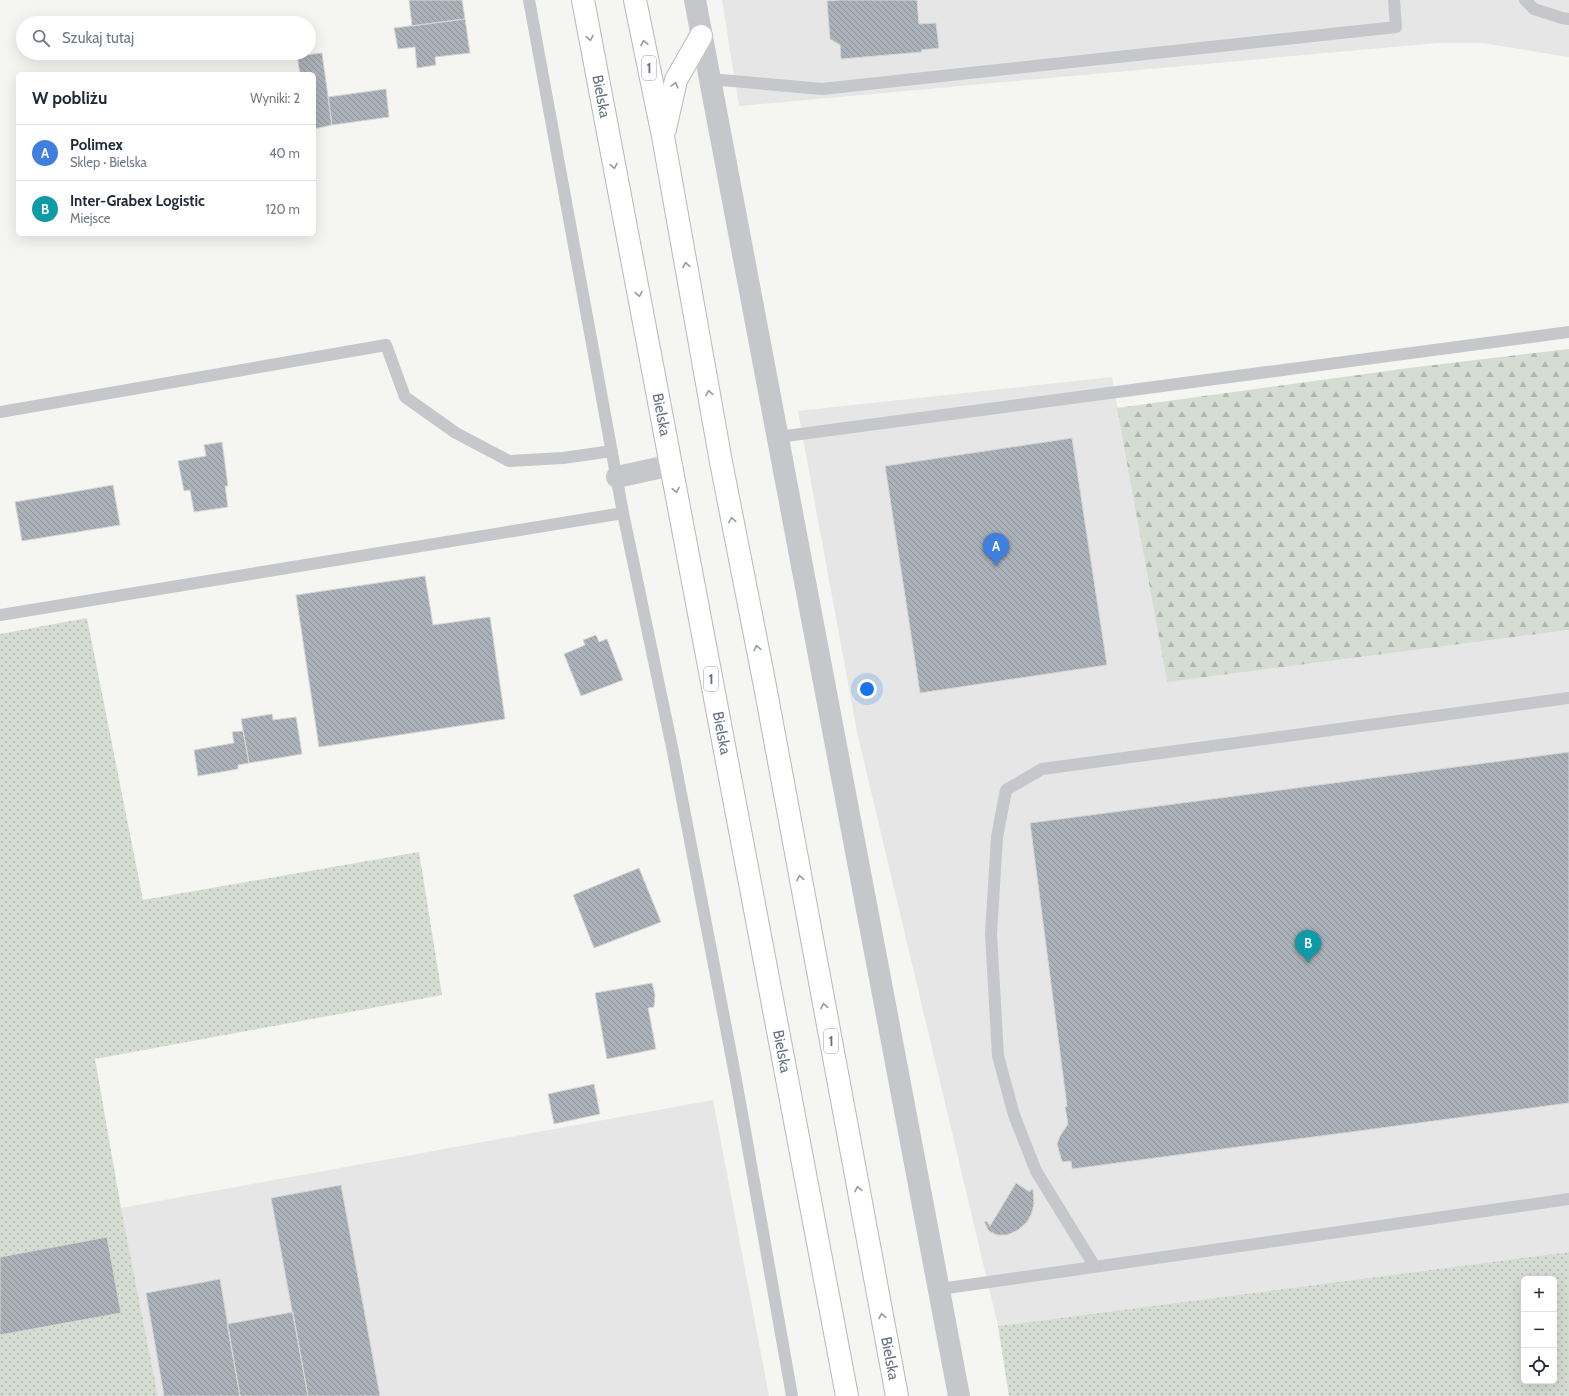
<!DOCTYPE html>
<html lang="pl">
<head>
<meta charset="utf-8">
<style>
  :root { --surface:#fff; --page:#f2f2f3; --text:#1f2937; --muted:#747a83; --line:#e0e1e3; --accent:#ea580c }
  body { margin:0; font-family:Cabin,sans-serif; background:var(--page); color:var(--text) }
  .controls { position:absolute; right:12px; bottom:12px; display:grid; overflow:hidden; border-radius:6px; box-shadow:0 4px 16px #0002 }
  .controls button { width:36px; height:36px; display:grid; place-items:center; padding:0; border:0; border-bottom:1px solid var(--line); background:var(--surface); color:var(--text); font:20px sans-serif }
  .you { position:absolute; left:867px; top:689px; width:14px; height:14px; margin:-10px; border:3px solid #fff; border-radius:50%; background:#1a73e8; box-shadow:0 0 0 6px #1a73e833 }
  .badge { display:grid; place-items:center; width:26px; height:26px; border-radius:50%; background:var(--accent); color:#fff; font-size:13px; font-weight:700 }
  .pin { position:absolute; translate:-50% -33px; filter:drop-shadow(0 1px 2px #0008) }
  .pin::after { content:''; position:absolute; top:21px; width:14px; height:12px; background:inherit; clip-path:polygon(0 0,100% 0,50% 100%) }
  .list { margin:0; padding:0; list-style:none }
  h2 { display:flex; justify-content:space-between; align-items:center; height:52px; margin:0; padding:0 16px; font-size:17px }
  h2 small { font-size:13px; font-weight:400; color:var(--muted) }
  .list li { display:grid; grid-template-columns:26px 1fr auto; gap:12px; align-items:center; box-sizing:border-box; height:56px; padding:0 16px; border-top:1px solid var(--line) }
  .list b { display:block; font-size:15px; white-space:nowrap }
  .list p { margin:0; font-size:13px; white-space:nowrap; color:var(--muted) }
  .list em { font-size:13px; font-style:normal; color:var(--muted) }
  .icon { flex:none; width:22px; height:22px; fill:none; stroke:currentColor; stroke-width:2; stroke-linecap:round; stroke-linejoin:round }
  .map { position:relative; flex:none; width:1569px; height:1396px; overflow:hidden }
  .search { position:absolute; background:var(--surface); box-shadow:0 4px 16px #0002; left:16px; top:16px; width:300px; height:44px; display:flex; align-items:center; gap:10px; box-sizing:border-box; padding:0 14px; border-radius:22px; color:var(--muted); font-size:15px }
  .panel { position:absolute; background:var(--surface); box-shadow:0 4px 16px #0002; left:16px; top:72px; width:300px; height:164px; border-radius:6px }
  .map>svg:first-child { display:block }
  .built { fill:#e5e6e5 }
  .grass { fill:url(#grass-dots); fill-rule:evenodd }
  .forest { fill:url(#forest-firs) }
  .building { fill:url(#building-back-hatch); stroke:#d6d7d4 }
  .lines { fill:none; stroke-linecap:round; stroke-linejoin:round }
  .primary-casing { stroke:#b5b8bd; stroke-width:24 }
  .lane { stroke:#c5c7cb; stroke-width:12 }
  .street { stroke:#c5c7cb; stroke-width:22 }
  .primary { stroke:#fff; stroke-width:22 }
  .oneway { stroke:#929ca8 }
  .labels { text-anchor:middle; stroke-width:4; stroke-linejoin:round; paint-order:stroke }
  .shield { fill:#fff; stroke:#929ca8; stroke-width:1 }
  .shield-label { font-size:14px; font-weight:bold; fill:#637183 }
  .street-label { font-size:15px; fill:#637183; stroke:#fff }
</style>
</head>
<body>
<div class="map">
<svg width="1569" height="1396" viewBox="0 0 1569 1396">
  <defs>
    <pattern id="grass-dots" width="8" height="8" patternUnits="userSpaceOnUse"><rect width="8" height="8" fill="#d5dcd2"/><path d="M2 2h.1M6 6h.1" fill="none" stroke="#b0b7b0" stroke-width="1.8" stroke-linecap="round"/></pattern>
    <pattern id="forest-firs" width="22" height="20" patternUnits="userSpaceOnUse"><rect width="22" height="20" fill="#d5dcd2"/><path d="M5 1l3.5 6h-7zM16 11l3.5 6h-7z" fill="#b0b7b0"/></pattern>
    <pattern id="building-back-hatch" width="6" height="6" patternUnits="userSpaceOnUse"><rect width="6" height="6" fill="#aab1b8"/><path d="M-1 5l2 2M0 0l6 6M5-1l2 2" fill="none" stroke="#8e949b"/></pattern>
  </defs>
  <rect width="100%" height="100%" fill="#f5f5f1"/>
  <!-- built -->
  <path class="built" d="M722 0H1569V57L1483 43H1437L739 106Z
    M1112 377 1167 682 1569 630V1252L998 1326 857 732 798 411Z
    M713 1100 769 1396H158L121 1208Z"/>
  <!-- grass -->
  <path class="grass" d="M87 618 143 900 419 852 442 995 95 1059 121 1208 158 1396H0V634Z
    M1569 1252V1396H1009L998 1326ZM1524 1279H1554V1381H1524Z"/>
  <!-- forest -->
  <path class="forest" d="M1569 349V630L1167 682 1117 408 1409 368Z"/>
  <!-- building -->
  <path class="building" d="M409 0H462L465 19 412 26Z
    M840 0H917L919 24 936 23 939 48 921 50 922 52 841 59 840 45 830 39 827 1Z
    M465 19 470 53 435 57 436 65 417 68 415 47 398 49 394 28Z
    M322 53 332 125 314 129V74H300L297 56Z
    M386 89 389 117 332 125 328 97Z
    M1072 438 1107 665 920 693 885 466Z
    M222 442 228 486H225L228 507 194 512 190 490 184 491 178 461 206 456 204 445Z
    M113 485 120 525 22 541 15 502Z
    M425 576 433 625 490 617 505 719 319 747 296 595Z
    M596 635 599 642 607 639 623 680 581 696 564 654 585 645 583 640Z
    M272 714 273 720 296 717 302 754 249 763 241 719Z
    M243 731 249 763 238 765V769L198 776 194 750 234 743 232 732Z
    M1569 752V1103L1072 1169 1071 1161 1062 1162 1057 1144 1060 1136 1068 1124 1065 1107 1067 1106 1030 823Z
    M639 868 661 922 594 948 573 895Z
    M652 983 655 995 654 1007 648 1008 656 1049 607 1059 595 993Z
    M594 1084 600 1114 554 1124 548 1094Z
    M1016 1183 1030 1192V1190L1033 1189 1034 1204 1031 1215 1027 1222 1018 1230 1007 1235H997L989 1231 984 1222 987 1221 990 1226Z
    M341 1185 380 1396H308L271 1198Z
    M107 1237 121 1313 0 1335V1257Z
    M220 1279 240 1396H164L146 1293Z
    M293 1312 308 1396H240L227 1324Z"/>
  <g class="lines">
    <!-- primary casing -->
    <g class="primary-casing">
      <g id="primary">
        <path id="s1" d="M583 0 847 1396"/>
        <path id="s2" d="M635 0 663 136 721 462 765 686 897 1396"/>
        <path d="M665 129 676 80 701 36"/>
      </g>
    </g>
    <!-- lane -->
    <path class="lane" d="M529 0 623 513 673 752 736 1080 792 1396
      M1525 0 1534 9 1562 18 1569 19
      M710 79 822 89 1396 27 1394 0
      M0 412 386 345 405 397 456 433 509 461 563 458 612 451
      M778 437 1569 332
      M0 615 623 513
      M1095 1267 1036 1171 1014 1115 998 1056 991 934 997 837 1006 790 1042 769 1569 698
      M940 1289 1569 1199"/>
    <!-- street -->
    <path class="street" d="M695 0 959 1396
      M617 477 672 465"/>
    <!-- primary -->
    <use href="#primary" class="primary"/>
  </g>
  <!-- one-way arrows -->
  <defs><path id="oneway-chevron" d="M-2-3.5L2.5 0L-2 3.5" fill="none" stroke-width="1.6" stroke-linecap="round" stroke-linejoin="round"/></defs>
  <g class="oneway">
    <use href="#oneway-chevron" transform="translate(590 38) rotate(79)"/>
    <use href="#oneway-chevron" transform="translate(644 43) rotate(-102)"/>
    <use href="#oneway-chevron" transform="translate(675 85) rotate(-75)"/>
    <use href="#oneway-chevron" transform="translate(614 166) rotate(79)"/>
    <use href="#oneway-chevron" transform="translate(686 265) rotate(-100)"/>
    <use href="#oneway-chevron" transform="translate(639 294) rotate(79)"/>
    <use href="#oneway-chevron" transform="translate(709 393) rotate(-100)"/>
    <use href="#oneway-chevron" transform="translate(676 490) rotate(80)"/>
    <use href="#oneway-chevron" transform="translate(732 520) rotate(-101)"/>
    <use href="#oneway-chevron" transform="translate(757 648) rotate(-101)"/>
    <use href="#oneway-chevron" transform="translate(800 878) rotate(-101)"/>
    <use href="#oneway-chevron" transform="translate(824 1006) rotate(-101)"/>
    <use href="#oneway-chevron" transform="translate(858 1189) rotate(-101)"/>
    <use href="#oneway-chevron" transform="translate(882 1316) rotate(-101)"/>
  </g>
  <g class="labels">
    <!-- shield labels -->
    <g class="shield">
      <rect x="642" y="56" width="14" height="24" rx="3"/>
      <rect x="704" y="667" width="14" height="24" rx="3"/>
      <rect x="824" y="1029" width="14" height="24" rx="3"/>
    </g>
    <g class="shield-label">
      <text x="649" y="73">1</text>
      <text x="711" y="684">1</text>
      <text x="831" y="1046">1</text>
    </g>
    <!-- street labels -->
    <g class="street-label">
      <text dy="5" stroke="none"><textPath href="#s1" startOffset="98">Bielska</textPath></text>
      <text dy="5" stroke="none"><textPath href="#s1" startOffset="422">Bielska</textPath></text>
      <text dy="5" stroke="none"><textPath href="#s1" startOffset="746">Bielska</textPath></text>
      <text dy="5" stroke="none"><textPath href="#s1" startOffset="1070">Bielska</textPath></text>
      <text dy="5" stroke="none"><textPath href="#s2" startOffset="1382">Bielska</textPath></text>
    </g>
  </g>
</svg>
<div class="controls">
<button>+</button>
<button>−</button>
<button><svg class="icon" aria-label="locate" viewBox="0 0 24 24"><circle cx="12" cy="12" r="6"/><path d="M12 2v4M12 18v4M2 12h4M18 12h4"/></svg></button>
</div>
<div class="you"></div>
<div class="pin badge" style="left:996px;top:566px;background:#3f7fe0">A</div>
<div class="pin badge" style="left:1308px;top:963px;background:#0f9aa8">B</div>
<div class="search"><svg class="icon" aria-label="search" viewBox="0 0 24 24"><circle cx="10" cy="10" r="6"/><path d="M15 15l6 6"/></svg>Szukaj tutaj</div>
<section class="panel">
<h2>W pobliżu<small>Wyniki: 2</small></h2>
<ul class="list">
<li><span class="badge" style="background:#3f7fe0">A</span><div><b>Polimex</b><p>Sklep · Bielska</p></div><em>40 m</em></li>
<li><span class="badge" style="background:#0f9aa8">B</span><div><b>Inter-Grabex Logistic</b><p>Miejsce</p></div><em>120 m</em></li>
</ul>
</section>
</div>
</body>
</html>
